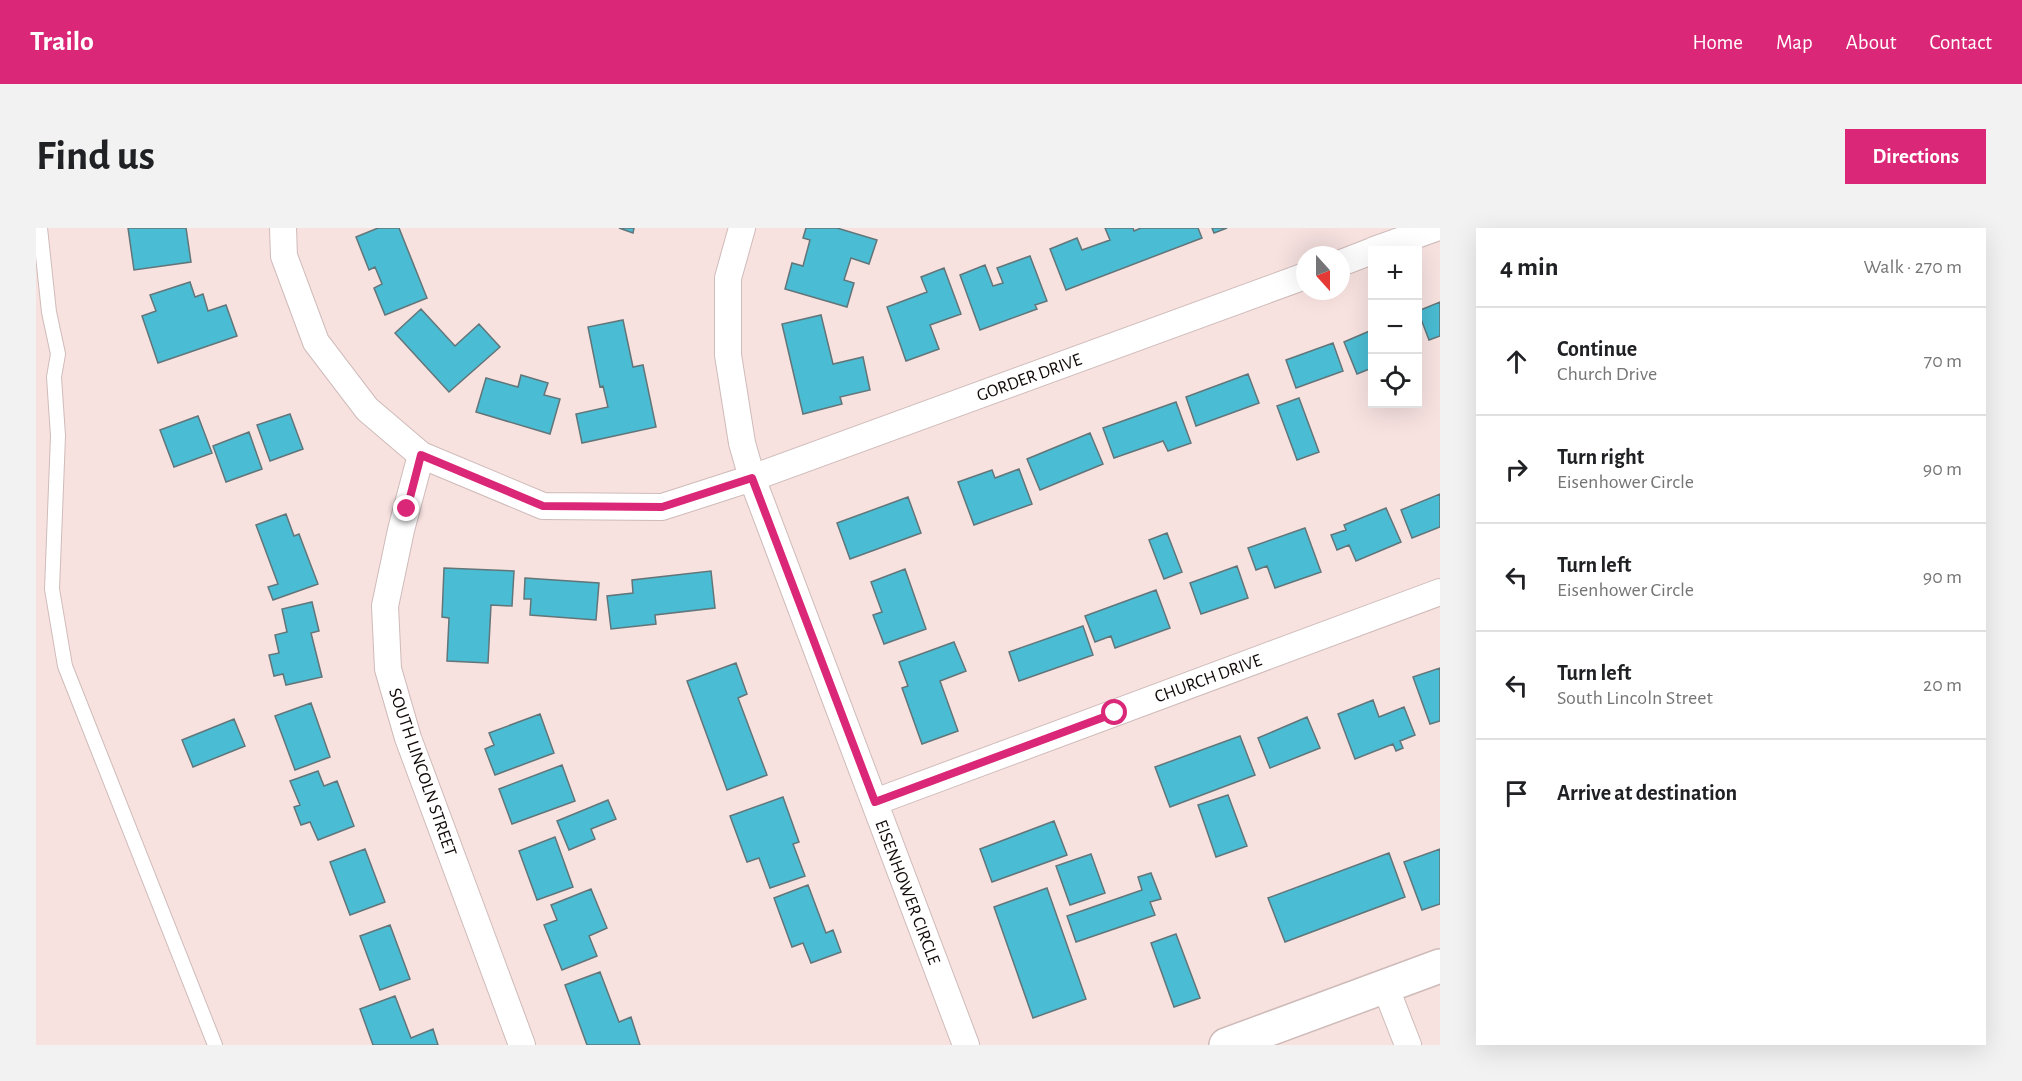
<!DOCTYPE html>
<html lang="en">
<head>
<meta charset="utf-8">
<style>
  :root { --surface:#fff; --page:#f2f2f2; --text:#202124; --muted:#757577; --line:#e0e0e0; --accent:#db2777 }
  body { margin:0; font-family:"Alegreya Sans",sans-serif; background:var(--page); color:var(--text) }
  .controls { position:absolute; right:18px; top:18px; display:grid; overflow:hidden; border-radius:0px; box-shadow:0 6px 24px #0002 }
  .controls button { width:54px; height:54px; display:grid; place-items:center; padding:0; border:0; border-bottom:2px solid var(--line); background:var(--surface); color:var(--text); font:30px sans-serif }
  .compass { position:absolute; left:1260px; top:18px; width:54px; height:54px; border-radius:50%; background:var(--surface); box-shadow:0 6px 24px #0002; rotate:159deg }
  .stop { position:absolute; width:18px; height:18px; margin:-14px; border:4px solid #db2777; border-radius:50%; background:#fff }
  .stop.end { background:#db2777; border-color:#fff; box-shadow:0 2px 6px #0008 }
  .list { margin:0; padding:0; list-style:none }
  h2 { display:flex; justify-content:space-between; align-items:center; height:78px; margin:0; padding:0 24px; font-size:26px }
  h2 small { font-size:20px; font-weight:400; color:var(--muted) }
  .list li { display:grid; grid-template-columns:39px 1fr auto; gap:18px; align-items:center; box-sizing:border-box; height:108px; padding:0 24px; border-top:2px solid var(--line) }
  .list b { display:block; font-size:22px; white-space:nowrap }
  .list p { margin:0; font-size:20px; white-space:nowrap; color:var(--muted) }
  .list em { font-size:20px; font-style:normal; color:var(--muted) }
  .icon { flex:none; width:33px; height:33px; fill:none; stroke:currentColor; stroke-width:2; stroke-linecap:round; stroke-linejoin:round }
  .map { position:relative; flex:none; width:1404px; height:817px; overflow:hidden; border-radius:0px }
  header { display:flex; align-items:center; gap:36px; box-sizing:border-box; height:84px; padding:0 30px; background:var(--accent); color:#fff }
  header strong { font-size:28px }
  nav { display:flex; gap:33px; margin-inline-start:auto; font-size:21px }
  .intro { display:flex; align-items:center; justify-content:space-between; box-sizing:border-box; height:144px; padding:0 36px }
  h1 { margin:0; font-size:42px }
  .button { padding:15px 27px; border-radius:0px; background:var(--accent); color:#fff; font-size:21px; font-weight:700 }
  main { display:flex; gap:36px; padding:0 36px }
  aside { flex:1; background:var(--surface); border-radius:0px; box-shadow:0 6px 24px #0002 }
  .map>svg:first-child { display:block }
  .building { fill:#4abcd3; stroke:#627579; stroke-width:1.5 }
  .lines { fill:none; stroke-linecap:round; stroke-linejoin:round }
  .lane-casing { stroke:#cfbbb9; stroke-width:16 }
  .street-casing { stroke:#cfbbb9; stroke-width:28 }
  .secondary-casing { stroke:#cfbbb9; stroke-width:36 }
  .lane { stroke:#fff; stroke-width:14 }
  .street { stroke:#fff; stroke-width:26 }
  .secondary { stroke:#fff; stroke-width:33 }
  .route { stroke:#db2777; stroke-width:8 }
  .labels { text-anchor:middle; stroke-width:4.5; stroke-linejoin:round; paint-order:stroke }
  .street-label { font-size:18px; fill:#110a09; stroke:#fff }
</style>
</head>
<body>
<header>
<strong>Trailo</strong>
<nav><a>Home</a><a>Map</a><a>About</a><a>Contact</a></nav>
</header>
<div class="intro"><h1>Find us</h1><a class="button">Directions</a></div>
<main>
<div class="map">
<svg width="1404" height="817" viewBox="0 0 1404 817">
  <rect width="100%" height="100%" fill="#f7e2e0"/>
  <!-- building -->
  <path class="building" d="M92 0H150L155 34 98 42Z
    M342 0H363L391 70 349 87 338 60 346 56 339 39 333 42 320 9Z
    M583 0H598L597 5Z
    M770 0H801L841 12 833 36 815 30 808 52 818 55 811 79 749 61 756 35 767 38 774 12 767 10Z
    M1069 0H1097L1098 3 1105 0H1162L1166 10 1030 62 1014 21 1041 10 1046 22 1074 12Z
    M1176 0H1191L1178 5Z
    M994 28 1011 73 999 77 1001 81 944 102 924 47 949 37 957 58 967 55 961 40Z
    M908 40 925 86 894 97 903 121 870 133 851 79 891 64 885 49Z
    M154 54 159 69 167 66 172 83 190 77 201 108 122 135 106 88 120 83 114 67Z
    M1404 74V108L1393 112 1382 83Z
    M385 81 419 118 443 96 464 119 413 164 359 105Z
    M785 87 797 136 827 129 834 162 804 169 806 176 767 186 746 96Z
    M587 92 597 139 607 137 620 199 546 215 540 186 572 179 567 158 564 159 552 99Z
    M1336 102V140L1321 146 1308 114Z
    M1297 115 1307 143 1260 160 1250 132Z
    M1212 146 1223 175 1160 198 1150 169Z
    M485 147 512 155 508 167 524 171 514 206 440 184 450 150 482 159Z
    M1263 170 1283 224 1261 232 1241 178Z
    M1140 174 1155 215 1132 223 1127 213 1078 230 1067 200Z
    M254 186 267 221 234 233 221 197Z
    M162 188 176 225 138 239 124 202Z
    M213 204 226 241 190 254 177 218Z
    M1054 205 1067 236 1004 262 991 231Z
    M983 241 996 276 938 297 922 254 956 242 959 250Z
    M1404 266V299L1376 310 1365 282Z
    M872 269 885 305 814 331 801 295Z
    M1350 280 1365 314 1320 333 1313 317 1301 322 1295 307 1310 302 1308 297Z
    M250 286 258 308 263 306 282 356 237 372 232 359 242 356 220 297Z
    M1269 300 1285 344 1239 360 1231 338 1220 342 1212 320Z
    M1131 305 1146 344 1128 351 1113 312Z
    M1201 338 1212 370 1165 386 1154 355Z
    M408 340 478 343 476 378 455 377 452 435 411 433 413 390 406 389Z
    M869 341 890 401 848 416 837 387 846 384 835 354Z
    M675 343 679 380 619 387 620 396 575 401 571 368 597 365 596 352Z
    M489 350 563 355 560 392 494 387 495 371H488Z
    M1120 362 1134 400 1079 420 1075 408 1059 414 1049 388Z
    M276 374 283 403 275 405 286 449 250 457 247 446 238 448 233 427 243 425 239 407 251 404 246 381Z
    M1047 398 1057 427 983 453 973 424Z
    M918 414 930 443 904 453 922 503 886 516 866 460 872 458 863 434Z
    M700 435 711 466 702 470 731 547 691 562 651 453Z
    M1404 440V493L1394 496 1377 449Z
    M1337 472 1343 489 1368 479 1379 507 1364 513 1367 520 1360 523 1357 516 1319 531 1302 486Z
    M275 475 294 529 259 542 239 488Z
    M504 486 518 525 459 547 449 521 458 517 453 505Z
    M1271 489 1284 520 1234 540 1222 510Z
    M198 491 209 518 157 539 146 512Z
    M1204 508 1219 547 1134 579 1119 539Z
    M526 537 539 573 476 596 463 561Z
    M282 543 288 558 301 553 318 598 282 612 274 594 265 597 258 579 264 577 254 553Z
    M1192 567 1211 618 1180 629 1162 577Z
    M747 569 763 614 757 616 769 648 734 660 723 630 711 634 694 588Z
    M572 572 580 591 555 601 559 611 533 622 521 593Z
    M1018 593 1031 627 956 654 944 621Z
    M519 609 537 659 501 672 483 623Z
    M329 621 349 674 314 687 294 634Z
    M1404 621V676L1386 682 1368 634Z
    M1353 625 1369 669 1249 714 1232 670Z
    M1055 626 1069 665 1034 677 1020 638Z
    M1115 645 1125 671 1114 674 1119 687 1040 714 1031 688 1106 662 1102 649Z
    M772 657 790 705 797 702 805 724 775 735 767 715 756 719 738 670Z
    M1011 660 1050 771 997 790 958 679Z
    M555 661 571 700 553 708 561 728 526 742 508 697 521 692 515 677Z
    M354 697 374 751 344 762 324 708Z
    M1140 706 1164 770 1138 779 1115 715Z
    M564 744 583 794 595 789 604 817H551L529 757Z
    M359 768 375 810 397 801 402 817H337L324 781Z"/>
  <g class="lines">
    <!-- lane casing -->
    <g class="lane-casing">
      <path id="lane" d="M4 0 13 84 22 126 18 149 22 208 16 361 29 438 179 817"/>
    </g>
    <!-- street casing -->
    <g class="street-casing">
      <path id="street" d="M247 0 248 28 280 114 331 181 385 227 507 278 626 279 716 250 930 817
        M706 0 692 50V127L706 215 716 250 1269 48
        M1338 22 1400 0
        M1305 35 1336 23
        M385 227 365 302 349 378 352 441 372 510 486 817
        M839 574 1404 364
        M1349 758 1372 817"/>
    </g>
    <!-- secondary casing -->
    <g class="secondary-casing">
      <path id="secondary" d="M1190 817 1404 738"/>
    </g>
    <!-- lane -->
    <use href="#lane" class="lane"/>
    <!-- street -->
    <use href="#street" class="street"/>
    <!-- secondary -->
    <use href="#secondary" class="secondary"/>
  </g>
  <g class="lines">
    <!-- route -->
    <path class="route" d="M371 281 385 227 507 278 626 279 716 250 839 574 1079 485"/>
  </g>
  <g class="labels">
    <!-- street labels -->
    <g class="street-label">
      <text transform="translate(993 149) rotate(-20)" y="6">GORDER DRIVE</text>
      <text transform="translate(1172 450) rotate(-20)" y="6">CHURCH DRIVE</text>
      <text transform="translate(387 544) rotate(71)" y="6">SOUTH LINCOLN STREET</text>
      <text transform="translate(872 664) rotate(69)" y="6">EISENHOWER CIRCLE</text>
    </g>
  </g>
</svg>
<div class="controls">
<button>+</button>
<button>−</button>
<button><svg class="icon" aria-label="locate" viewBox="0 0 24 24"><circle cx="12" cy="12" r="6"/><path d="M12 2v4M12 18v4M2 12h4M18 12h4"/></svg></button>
</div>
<svg class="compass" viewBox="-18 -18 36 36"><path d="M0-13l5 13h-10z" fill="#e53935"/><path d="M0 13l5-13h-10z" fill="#757577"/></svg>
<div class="stop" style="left:1079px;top:485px"></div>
<div class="stop end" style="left:371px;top:281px"></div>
</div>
<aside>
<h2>4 min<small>Walk · 270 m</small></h2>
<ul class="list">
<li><svg class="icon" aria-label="ahead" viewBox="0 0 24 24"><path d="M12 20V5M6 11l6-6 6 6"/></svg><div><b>Continue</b><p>Church Drive</p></div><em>70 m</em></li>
<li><svg class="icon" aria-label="right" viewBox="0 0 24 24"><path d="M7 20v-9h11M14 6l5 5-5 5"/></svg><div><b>Turn right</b><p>Eisenhower Circle</p></div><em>90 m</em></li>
<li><svg class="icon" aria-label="left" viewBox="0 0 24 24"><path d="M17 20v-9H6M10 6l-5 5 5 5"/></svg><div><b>Turn left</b><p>Eisenhower Circle</p></div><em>90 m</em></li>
<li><svg class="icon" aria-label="left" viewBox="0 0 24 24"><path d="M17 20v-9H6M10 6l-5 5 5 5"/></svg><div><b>Turn left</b><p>South Lincoln Street</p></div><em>20 m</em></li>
<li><svg class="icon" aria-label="arrive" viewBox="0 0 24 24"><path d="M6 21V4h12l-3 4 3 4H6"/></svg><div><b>Arrive at destination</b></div></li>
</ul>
</aside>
</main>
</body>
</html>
